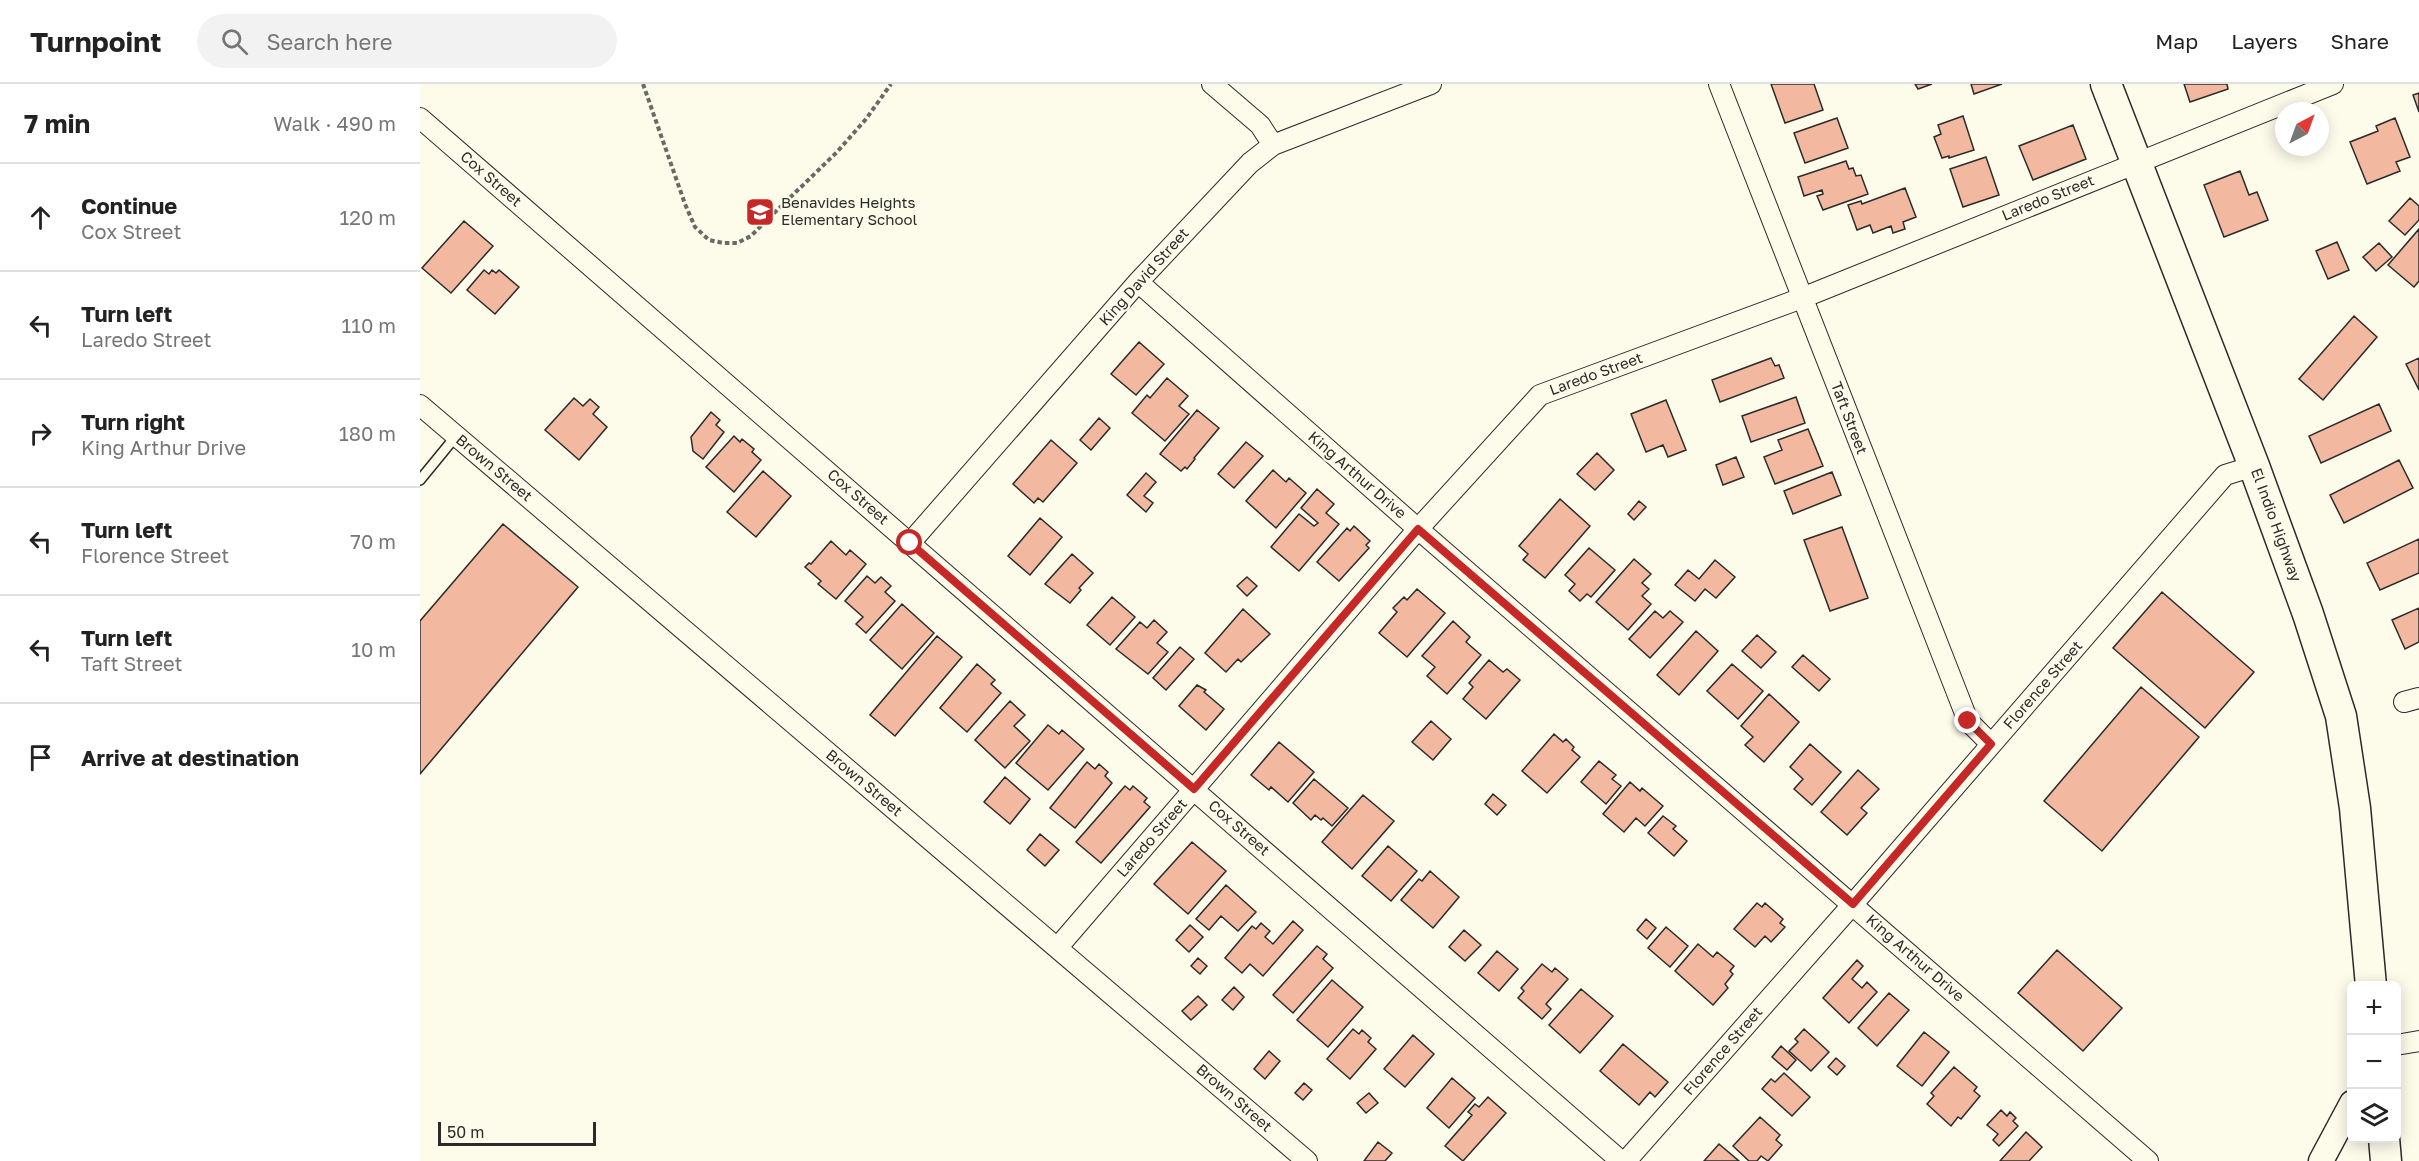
<!DOCTYPE html>
<html lang="en">
<head>
<meta charset="utf-8">
<style>
  :root { --surface:#fff; --page:#f2f2f2; --text:#222; --muted:#767676; --line:#e0e0e0 }
  body { margin:0; font-family:"Golos Text",sans-serif; background:var(--page); color:var(--text) }
  .controls { position:absolute; right:18px; bottom:18px; display:grid; overflow:hidden; border-radius:9px; box-shadow:0 3px 15px #0003 }
  .controls button { width:54px; height:54px; display:grid; place-items:center; padding:0; border:0; border-bottom:2px solid var(--line); background:var(--surface); color:var(--text); font:30px sans-serif }
  .compass { position:absolute; left:1855px; top:18px; width:54px; height:54px; border-radius:50%; background:var(--surface); box-shadow:0 3px 15px #0003; rotate:41deg }
  .scale { position:absolute; left:18px; bottom:15px; width:158px; box-sizing:border-box; padding-left:6px; border:3px solid #2b2b2b; border-top:0; font-size:16px; line-height:21px; white-space:nowrap; color:#2b2b2b; -webkit-text-stroke:4px #fdfbea; paint-order:stroke }
  .stop { position:absolute; width:18px; height:18px; margin:-14px; border:4px solid #c62828; border-radius:50%; background:#fff }
  .stop.end { background:#c62828; border-color:#fff; box-shadow:0 2px 6px #0008 }
  .list { margin:0; padding:0; list-style:none }
  h2 { display:flex; justify-content:space-between; align-items:center; height:78px; margin:0; padding:0 24px; font-size:26px }
  h2 small { font-size:20px; font-weight:400; color:var(--muted) }
  .list li { display:grid; grid-template-columns:39px 1fr auto; gap:18px; align-items:center; box-sizing:border-box; height:108px; padding:0 24px; border-top:2px solid var(--line) }
  .list b { display:block; font-size:22px; white-space:nowrap }
  .list p { margin:0; font-size:20px; white-space:nowrap; color:var(--muted) }
  .list em { font-size:20px; font-style:normal; color:var(--muted) }
  .icon { flex:none; width:33px; height:33px; fill:none; stroke:currentColor; stroke-width:2; stroke-linecap:round; stroke-linejoin:round }
  .map { position:relative; flex:none; width:1999px; height:1077px; overflow:hidden }
  header { display:flex; align-items:center; gap:36px; box-sizing:border-box; height:84px; padding:0 30px; background:var(--surface); border-bottom:2px solid var(--line) }
  header strong { font-size:28px }
  nav { display:flex; gap:33px; margin-inline-start:auto; font-size:21px }
  .search { width:420px; height:54px; background:var(--page); display:flex; align-items:center; gap:15px; box-sizing:border-box; padding:0 21px; border-radius:33px; color:var(--muted); font-size:22px }
  main { display:flex }
  aside { flex:1; background:var(--surface) }
  .map>svg:first-child { display:block }
  .building { fill:#f2b8a0; stroke:#2b2b2b; stroke-width:1.5 }
  .lines { fill:none; stroke-linecap:round; stroke-linejoin:round }
  .service-casing { stroke:#2b2b2b; stroke-width:12 }
  .minor-casing { stroke:#2b2b2b; stroke-width:22 }
  .tertiary-casing { stroke:#2b2b2b; stroke-width:27 }
  .primary-casing { stroke:#2b2b2b; stroke-width:33 }
  .path { stroke:#6a6964; stroke-width:4; stroke-dasharray:4.5 3; stroke-linecap:butt }
  .service { stroke:#fdfbea; stroke-width:9 }
  .minor { stroke:#fdfbea; stroke-width:20 }
  .tertiary { stroke:#fdfbea; stroke-width:24 }
  .primary { stroke:#fdfbea; stroke-width:30 }
  .route { stroke:#c62828; stroke-width:8 }
  .labels { text-anchor:middle; stroke-width:4.5; stroke-linejoin:round; paint-order:stroke }
  .street-label { font-size:15px; fill:#2b2b2b; stroke:#fdfbea }
  .poi-label { font-size:15px; fill:#2b2b2b; stroke:#fdfbea; text-anchor:start }
</style>
</head>
<body>
<header>
<strong>Turnpoint</strong>
<div class="search"><svg class="icon" aria-label="search" viewBox="0 0 24 24"><circle cx="10" cy="10" r="6"/><path d="M15 15l6 6"/></svg>Search here</div>
<nav><a>Map</a><a>Layers</a><a>Share</a></nav>
</header>
<main>
<aside>
<h2>7 min<small>Walk · 490 m</small></h2>
<ul class="list">
<li><svg class="icon" aria-label="ahead" viewBox="0 0 24 24"><path d="M12 20V5M6 11l6-6 6 6"/></svg><div><b>Continue</b><p>Cox Street</p></div><em>120 m</em></li>
<li><svg class="icon" aria-label="left" viewBox="0 0 24 24"><path d="M17 20v-9H6M10 6l-5 5 5 5"/></svg><div><b>Turn left</b><p>Laredo Street</p></div><em>110 m</em></li>
<li><svg class="icon" aria-label="right" viewBox="0 0 24 24"><path d="M7 20v-9h11M14 6l5 5-5 5"/></svg><div><b>Turn right</b><p>King Arthur Drive</p></div><em>180 m</em></li>
<li><svg class="icon" aria-label="left" viewBox="0 0 24 24"><path d="M17 20v-9H6M10 6l-5 5 5 5"/></svg><div><b>Turn left</b><p>Florence Street</p></div><em>70 m</em></li>
<li><svg class="icon" aria-label="left" viewBox="0 0 24 24"><path d="M17 20v-9H6M10 6l-5 5 5 5"/></svg><div><b>Turn left</b><p>Taft Street</p></div><em>10 m</em></li>
<li><svg class="icon" aria-label="arrive" viewBox="0 0 24 24"><path d="M6 21V4h12l-3 4 3 4H6"/></svg><div><b>Arrive at destination</b></div></li>
</ul>
</aside>
<div class="map">
<svg width="1999" height="1077" viewBox="0 0 1999 1077">
  <rect width="100%" height="100%" fill="#fdfbea"/>
  <!-- building -->
  <path class="building" d="M1351 0H1394L1403 26 1365 39Z
    M1495 0H1512L1498 5Z
    M1551 0H1582L1554 10Z
    M1764 0H1807L1808 5 1770 18Z
    M1999 9V28L1993 11Z
    M1543 32 1554 66 1529 74V72L1522 74 1514 53 1521 50 1518 41Z
    M1417 34 1428 64 1385 79 1374 49Z
    M1975 34 1990 73 1976 78 1980 87 1947 100 1930 58 1958 47 1956 42Z
    M1653 41 1666 75 1613 96 1599 62Z
    M1566 73 1579 111 1543 123 1530 85Z
    M1426 77 1429 85 1433 84 1436 92 1441 91 1448 110 1403 126 1397 112 1403 110 1402 106 1384 112 1378 93Z
    M1820 87 1829 111 1837 108 1848 136 1804 153 1784 101Z
    M1485 104 1496 133 1483 138 1485 145 1473 149 1471 142 1453 149 1450 141 1437 146 1428 121 1441 117 1442 120Z
    M1990 114 1999 122V136L1985 151 1969 137Z
    M44 137 73 162 31 209 2 184Z
    M1999 145V197L1994 203 1968 181Z
    M1917 158 1929 186 1908 195 1896 167Z
    M1959 159 1972 173 1956 187 1943 173Z
    M64 186 69 190 72 186 76 189 79 186 99 203 75 230 47 206Z
    M1934 232 1957 253 1903 316 1879 295Z
    M719 258 744 280 716 311 691 290Z
    M1351 274 1355 282 1359 281 1364 294 1300 318 1292 296Z
    M1999 274V306L1986 280Z
    M747 294 768 312 759 322 769 330 745 357 712 329 727 311 730 314Z
    M1376 313 1385 339 1331 358 1322 332Z
    M154 314 163 322 170 315 179 323 173 330 187 343 159 376 125 346Z
    M1246 316 1266 366 1248 373 1243 361 1226 368 1211 330Z
    M1959 320 1971 347 1901 379 1889 352Z
    M777 326 799 344 774 374 775 375 767 385 765 383 761 387 740 370Z
    M291 328 300 336 296 341 304 348 283 375 273 367 271 353Z
    M679 334 690 344 671 366 660 356Z
    M1388 345 1403 382 1355 400 1344 373 1362 366 1358 356Z
    M314 352 320 358 322 355 334 365 332 368 341 376 314 408 286 383Z
    M631 356 657 379 623 418 618 414 614 419 593 400Z
    M826 358 843 372 814 404 798 390Z
    M1177 369 1194 386 1175 406 1157 390Z
    M1316 373 1324 393 1303 401 1296 381Z
    M1979 376 1993 404 1924 439 1910 411Z
    M853 386 866 398 869 394 886 409 856 444 826 417Z
    M343 387 371 412 336 453 307 428Z
    M1412 388 1421 411 1373 430 1364 407Z
    M726 389 736 398 724 412 733 419 726 428 707 411Z
    M897 405 914 420 906 429 919 440 879 487 851 463 879 430 894 442 898 439 881 424Z
    M1140 415 1170 442 1125 494 1103 476 1108 470 1099 462Z
    M1219 417 1226 423 1214 436 1208 430Z
    M620 434 642 453 610 491 588 472Z
    M83 440 158 503 0 690V537Z
    M934 442 950 457 946 461 949 464 919 497 897 478 927 444 930 447Z
    M1422 443 1448 514 1410 527 1384 456Z
    M1999 455V489L1960 506 1947 479Z
    M411 457 426 471 430 466 446 480 416 515 398 500 401 497 385 483 389 479 391 480Z
    M1169 464 1195 486 1171 513 1167 510 1160 517 1149 507 1155 500 1145 491Z
    M652 470 673 489 659 504 661 506 650 519 625 500Z
    M1214 475 1231 490 1222 499 1229 505 1222 512 1231 520 1208 546 1176 518Z
    M1295 476 1315 493 1296 514 1285 505 1275 517 1255 501 1268 486 1279 495Z
    M447 492 455 499 461 493 471 502 465 508 475 517 446 549 436 540 443 533 425 517Z
    M827 493 837 502 827 512 817 502Z
    M997 505 1025 529 987 573 959 549 977 528 973 524 984 513 987 516Z
    M1742 508 1834 588 1785 644 1693 564Z
    M692 513 715 533 690 561 667 541Z
    M482 520 514 549 482 585 450 556Z
    M1999 524V558L1985 565 1972 536Z
    M823 525 850 550 821 578 818 575 806 588 785 569Z
    M1235 527 1243 534 1250 527 1263 538 1230 574 1209 555Z
    M734 536 747 548 737 559 748 568 728 590 696 565 720 538 727 544Z
    M1033 537 1050 553 1046 558 1061 571 1027 610 1007 592 1015 583 1002 572Z
    M1276 547 1298 567 1259 611 1237 591Z
    M1337 551 1356 568 1341 584 1322 567Z
    M517 552 542 573 475 652 450 631Z
    M760 563 774 575 746 606 733 594Z
    M1383 571 1410 595 1399 607 1372 583Z
    M1069 576 1083 588 1087 585 1100 596 1066 635 1043 615 1053 603 1049 599Z
    M557 580 575 596 571 600 581 609 547 648 520 624Z
    M1312 580 1343 607 1318 635 1287 607Z
    M777 601 786 606 784 608 804 625 786 646 759 622Z
    M1721 603 1779 653 1682 767 1624 717Z
    M1349 610 1379 638 1344 678 1325 661 1333 653 1321 642Z
    M590 617 605 631 594 642 610 657 585 684 555 656Z
    M1011 637 1031 655 1013 676 992 658Z
    M628 641 639 650 642 646 664 665 628 706 596 679Z
    M1134 650 1143 658 1146 655 1154 663 1152 666 1160 673 1127 709 1102 687Z
    M859 658 894 688 868 718 851 703 849 706 831 691Z
    M1390 660 1421 688 1392 721 1374 705 1383 695 1370 683Z
    M1179 677 1196 691 1192 695 1201 702 1186 720 1161 698Z
    M667 678 675 685 679 680 688 688 685 692 692 699 655 744 630 724Z
    M1438 686 1459 705 1441 724 1447 729 1427 751 1401 728Z
    M585 693 610 715 590 740 564 718Z
    M894 695 928 724 912 742 903 734 901 736 895 731 891 736 873 719Z
    M1210 698 1220 707 1222 704 1243 722 1225 742 1216 734 1204 748 1183 730Z
    M705 702 710 706 713 702 727 714 724 718 730 723 681 779 656 758Z
    M1073 710 1086 721 1077 731 1065 720Z
    M943 711 974 737 932 785 902 758Z
    M1243 732 1256 742 1253 745 1267 757 1254 772 1228 749Z
    M620 750 639 766 625 782 607 766Z
    M772 758 806 787 768 830 734 800Z
    M968 762 997 787 971 817 942 792Z
    M1010 787 1039 813 1013 844 981 816 999 795 1002 797Z
    M806 801 836 828 818 847 801 832 789 846 776 835Z
    M1337 819 1342 823 1345 819 1363 835 1360 839 1365 843 1351 858 1345 852 1335 863 1314 845Z
    M1226 835 1236 844 1227 855 1217 846Z
    M873 837 883 846 843 892 830 880 822 889 805 874 832 842 836 845 841 839 850 847 845 853 853 860Z
    M770 841 783 853 769 868 756 856Z
    M1246 843 1268 862 1250 883 1228 864Z
    M1044 846 1061 861 1045 877 1029 863Z
    M1278 860 1293 873 1297 868 1314 882 1310 887 1313 890 1305 900 1308 904 1293 921 1255 887Z
    M897 862 907 870 903 875 913 884 873 929 853 911Z
    M1637 866 1702 924 1663 967 1598 909Z
    M1077 867 1098 885 1079 907 1058 889Z
    M778 874 787 882 780 890 771 882Z
    M1437 876 1443 882 1432 895 1442 904 1447 898 1457 908 1429 939 1403 914Z
    M1122 880 1132 888 1135 884 1148 895 1126 920 1131 925 1122 935 1098 914 1104 907 1101 904Z
    M912 896 943 923 908 963 877 936Z
    M814 903 824 913 813 926 802 916Z
    M1161 905 1193 932 1160 969 1129 941Z
    M1469 909 1489 926 1457 962 1438 944Z
    M778 912 787 921 771 936 762 927Z
    M933 945 939 950 942 946 951 954 948 958 956 965 930 995 907 975Z
    M1384 945 1409 968 1391 987 1369 967 1378 958 1375 955Z
    M1504 948 1529 968 1502 1002 1477 982Z
    M993 951 1014 970 985 1003 964 985Z
    M1203 960 1248 998 1235 1013 1230 1008 1219 1021 1180 987Z
    M1361 962 1376 976 1367 986 1352 973Z
    M849 967 860 977 845 995 834 985Z
    M1416 974 1425 982 1417 991 1408 983Z
    M1534 983 1557 1003 1554 1007 1560 1012 1541 1035 1538 1033 1531 1042 1507 1020 1514 1012 1511 1009Z
    M1364 989 1390 1013 1372 1032 1342 1005 1351 995 1355 998Z
    M1032 994 1055 1014 1029 1044 1007 1024Z
    M884 999 892 1006 883 1016 875 1009Z
    M949 1009 958 1019 946 1029 937 1019Z
    M1068 1013 1086 1029 1043 1077 1025 1062 1052 1031 1048 1028 1055 1020 1059 1023Z
    M1581 1026 1587 1032 1590 1028 1596 1034 1593 1037 1598 1042 1579 1062 1573 1056 1578 1050 1567 1041Z
    M1340 1033 1360 1051 1356 1056 1362 1061 1348 1077 1341 1072 1337 1077H1329L1313 1062Z
    M1606 1048 1622 1063 1609 1077H1580Z
    M958 1058 972 1069 965 1077H944Z
    M1299 1060 1319 1077H1284Z"/>
  <g class="lines">
    <!-- service casing -->
    <g class="service-casing">
      <path id="service" d="M0 396 36 352"/>
    </g>
    <!-- minor casing -->
    <g class="minor-casing">
      <path id="minor" d="M792 0 840 41 853 61
        M1299 0 1548 637 1571 660
        M0 34 1201 1077
        M718 198 998 445 1728 1077
        M0 321 887 1077
        M490 459 718 198 830 79 853 61 1011 0
        M1984 618 1999 614
        M638 863 998 445 1120 311 1382 214 1913 0
        M1976 961 1999 957
        M1206 1077 1433 820 1805 391 1834 382"/>
    </g>
    <!-- tertiary casing -->
    <g class="tertiary-casing">
      <path id="tertiary" d="M1901 1077 1932 1019"/>
    </g>
    <!-- primary casing -->
    <g class="primary-casing">
      <path id="primary" d="M1686 0 1834 382 1888 530 1921 632 1935 724 1951 902
        M1964 1054 1966 1077"/>
    </g>
    <!-- path -->
    <path class="path" d="M223 0 265 120 275 143 289 156 303 159H317L331 152 347 136 417 68 446 35 471 0"/>
    <!-- service -->
    <use href="#service" class="service"/>
    <!-- minor -->
    <use href="#minor" class="minor"/>
    <!-- tertiary -->
    <use href="#tertiary" class="tertiary"/>
    <!-- primary -->
    <use href="#primary" class="primary"/>
  </g>
  <g class="lines">
    <!-- route -->
    <path class="route" d="M490 459 774 705 998 445 1433 820 1571 660 1548 637"/>
  </g>
  <!-- icons -->
  <defs>
    <g id="school-square" transform="scale(1.5)"><rect x="-9" y="-9" width="18" height="18" rx="4" fill="#c62828" stroke="#fdfbea"/><path d="M0-5L7-2L0 1L-7-2ZM-4 1L0 2.5L4 1V4Q0 6-4 4Z" fill="#fff"/></g>
  </defs>
  <g fill-rule="evenodd">
    <use href="#school-square" x="340" y="128"/>
  </g>
  <g class="labels">
    <!-- street labels -->
    <g class="street-label">
      <text transform="translate(71 95) rotate(41)" y="5">Cox Street</text>
      <text transform="translate(1628 114) rotate(-22)" y="5">Laredo Street</text>
      <text transform="translate(724 193) rotate(-48)" y="5">King David Street</text>
      <text transform="translate(1176 290) rotate(-20)" y="5">Laredo Street</text>
      <text transform="translate(1429 334) rotate(69)" y="5">Taft Street</text>
      <text transform="translate(74 384) rotate(40)" y="5">Brown Street</text>
      <text transform="translate(937 391) rotate(41)" y="5">King Arthur Drive</text>
      <text transform="translate(438 413) rotate(41)" y="5">Cox Street</text>
      <text transform="translate(1856 441) rotate(70)" y="5">El Indio Highway</text>
      <text transform="translate(1623 601) rotate(-49)" y="5">Florence Street</text>
      <text transform="translate(444 699) rotate(40)" y="5">Brown Street</text>
      <text transform="translate(819 744) rotate(41)" y="5">Cox Street</text>
      <text transform="translate(732 754) rotate(-49)" y="5">Laredo Street</text>
      <text transform="translate(1495 874) rotate(41)" y="5">King Arthur Drive</text>
      <text transform="translate(1303 967) rotate(-49)" y="5">Florence Street</text>
      <text transform="translate(814 1014) rotate(41)" y="5">Brown Street</text>
    </g>
    <!-- poi labels -->
    <g class="poi-label">
      <text x="361" y="124">Benavides Heights<tspan x="361" dy="17">Elementary School</tspan></text>
    </g>
  </g>
</svg>
<div class="controls">
<button>+</button>
<button>−</button>
<button><svg class="icon" aria-label="layers" viewBox="0 0 24 24"><path d="M12 4l9 5-9 5-9-5zM3 14l9 5 9-5"/></svg></button>
</div>
<svg class="compass" viewBox="-18 -18 36 36"><path d="M0-13l5 13h-10z" fill="#e53935"/><path d="M0 13l5-13h-10z" fill="#767676"/></svg>
<div class="scale">50 m</div>
<div class="stop" style="left:490px;top:459px"></div>
<div class="stop end" style="left:1548px;top:637px"></div>
</div>
</main>
</body>
</html>
